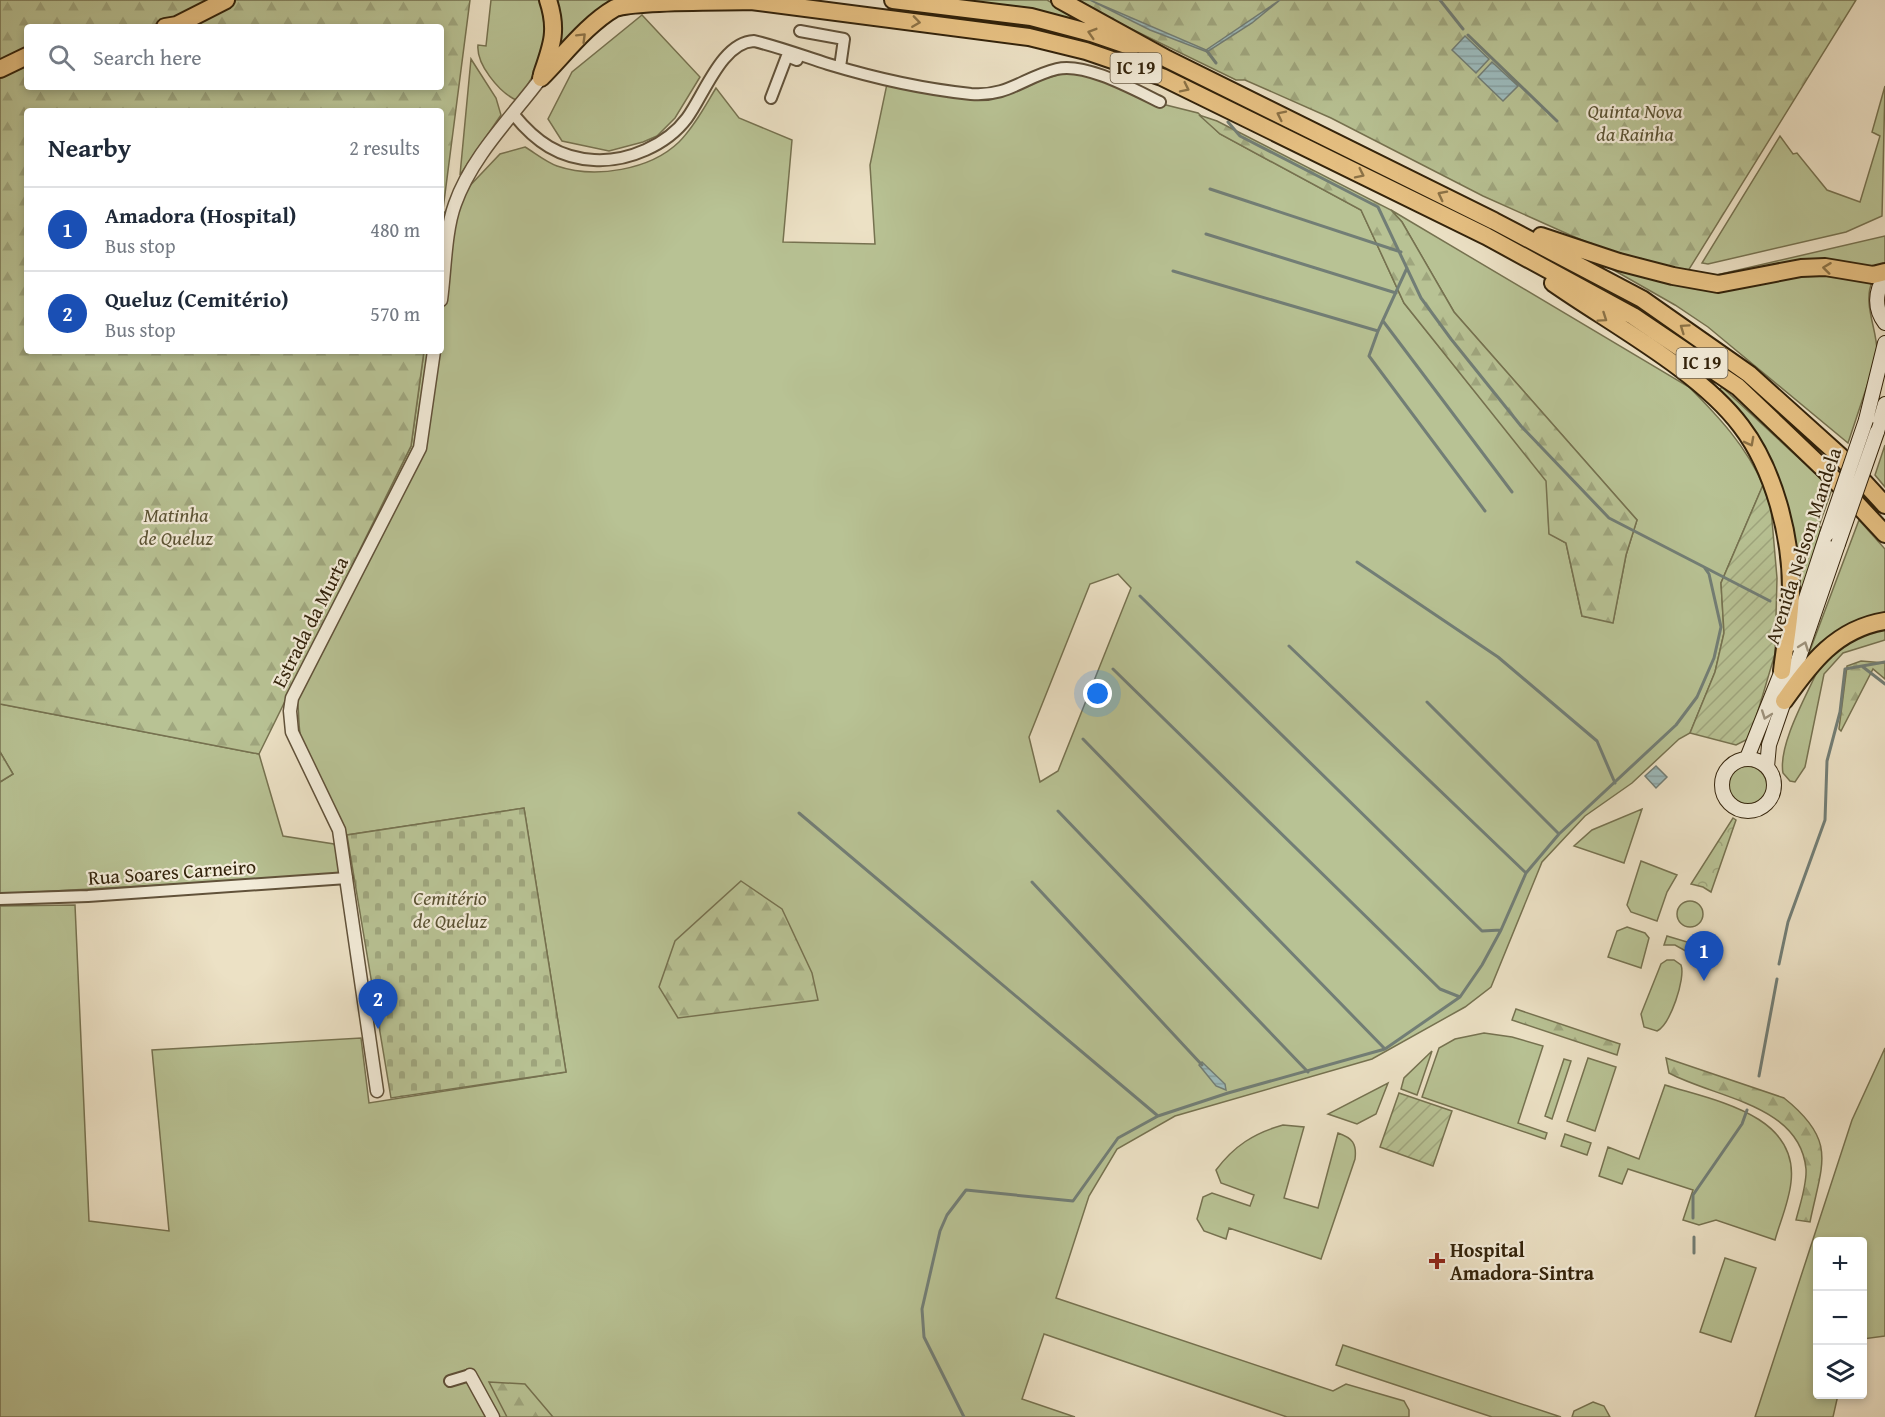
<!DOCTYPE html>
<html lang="en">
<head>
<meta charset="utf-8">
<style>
  :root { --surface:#fff; --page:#f2f2f3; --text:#1f2937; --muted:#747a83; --line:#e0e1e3; --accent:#1a73e8 }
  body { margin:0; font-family:"Gentium Book Plus",serif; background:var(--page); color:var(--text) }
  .controls { position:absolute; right:18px; bottom:18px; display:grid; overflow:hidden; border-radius:6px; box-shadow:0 3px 9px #0003 }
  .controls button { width:54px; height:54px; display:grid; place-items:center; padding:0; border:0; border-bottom:2px solid var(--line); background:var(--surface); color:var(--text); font:30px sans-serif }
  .you { position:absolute; left:1098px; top:694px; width:21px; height:21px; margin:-15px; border:4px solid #fff; border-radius:50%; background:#1a73e8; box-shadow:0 0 0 9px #1a73e833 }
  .badge { display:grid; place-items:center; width:39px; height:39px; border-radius:50%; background:var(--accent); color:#fff; font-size:20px; font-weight:700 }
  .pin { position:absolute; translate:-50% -50px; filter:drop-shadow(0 2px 3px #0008) }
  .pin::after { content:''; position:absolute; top:32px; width:21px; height:18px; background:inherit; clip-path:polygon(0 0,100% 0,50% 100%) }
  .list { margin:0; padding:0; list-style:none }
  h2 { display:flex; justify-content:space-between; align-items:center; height:78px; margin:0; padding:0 24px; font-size:26px }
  h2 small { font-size:20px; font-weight:400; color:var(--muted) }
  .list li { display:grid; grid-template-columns:39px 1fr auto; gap:18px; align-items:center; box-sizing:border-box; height:84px; padding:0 24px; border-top:2px solid var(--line) }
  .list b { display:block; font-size:22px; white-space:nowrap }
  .list p { margin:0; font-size:20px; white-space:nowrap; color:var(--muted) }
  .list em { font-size:20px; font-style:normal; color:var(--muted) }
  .icon { flex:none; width:33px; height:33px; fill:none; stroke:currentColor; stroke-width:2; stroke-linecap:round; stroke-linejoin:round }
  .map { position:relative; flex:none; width:1885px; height:1417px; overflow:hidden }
  .search { position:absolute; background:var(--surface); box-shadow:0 3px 9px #0003; left:24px; top:24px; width:420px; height:66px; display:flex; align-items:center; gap:15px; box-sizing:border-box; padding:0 21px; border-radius:6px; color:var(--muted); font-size:22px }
  .panel { position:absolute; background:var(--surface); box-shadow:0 3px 9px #0003; left:24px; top:108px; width:420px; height:246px; border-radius:6px }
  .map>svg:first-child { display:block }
  .grass { fill:#b8c294; stroke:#767250; stroke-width:1.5; fill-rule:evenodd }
  .forest { fill:url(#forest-firs); stroke:#767250; stroke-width:1.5 }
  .cemetery { fill:url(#cemetery-stones); stroke:#767250; stroke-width:1.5 }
  .park { fill:url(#park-crowns); stroke:#767250; stroke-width:1.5 }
  .garden { fill:url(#garden-furrows); stroke:#767250; stroke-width:1.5 }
  .water { fill:url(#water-rules); stroke:#727e76; stroke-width:1.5 }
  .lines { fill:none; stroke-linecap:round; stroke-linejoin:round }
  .stream { stroke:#727e76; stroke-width:3 }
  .minor-casing { stroke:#61523a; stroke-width:14 }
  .tertiary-casing { stroke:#61523a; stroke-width:15 }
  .secondary-casing { stroke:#33230b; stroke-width:16 }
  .primary-casing { stroke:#33230b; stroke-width:20 }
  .trunk-casing { stroke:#33230b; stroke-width:20 }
  .minor { stroke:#f3ecd9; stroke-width:10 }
  .tertiary { stroke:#f3ecd9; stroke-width:12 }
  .secondary { stroke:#f3ecd9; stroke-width:14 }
  .primary { stroke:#e6c082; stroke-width:16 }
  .trunk { stroke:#e6c082; stroke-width:16 }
  .secondary-bridge-casing { stroke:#33230b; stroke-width:16; stroke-linecap:butt }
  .secondary-bridge { stroke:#f3ecd9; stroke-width:14 }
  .oneway { stroke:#8c7246 }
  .oneway2 { stroke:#9d927c }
  .poi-dot { fill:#8f2418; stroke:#f3ecd9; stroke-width:2 }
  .labels { text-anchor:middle; stroke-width:4.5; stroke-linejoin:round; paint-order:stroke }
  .shield { fill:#f3ecd9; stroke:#6d5f49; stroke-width:1.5 }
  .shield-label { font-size:18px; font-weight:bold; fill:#33230b }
  .park-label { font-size:20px; font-style:italic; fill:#5b5334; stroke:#f3ecd9 }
  .street-label { font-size:20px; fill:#33230b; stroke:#f3ecd9 }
  .poi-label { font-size:20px; font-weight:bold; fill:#33230b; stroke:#f3ecd9; text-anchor:start }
</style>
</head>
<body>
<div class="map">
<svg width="1885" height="1417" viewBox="0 0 1885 1417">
  <defs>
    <pattern id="forest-firs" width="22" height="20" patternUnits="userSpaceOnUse" patternTransform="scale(1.5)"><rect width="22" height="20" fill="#b8c294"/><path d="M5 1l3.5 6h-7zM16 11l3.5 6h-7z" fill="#9fa67e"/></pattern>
    <pattern id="cemetery-stones" width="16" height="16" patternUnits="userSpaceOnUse" patternTransform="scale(1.5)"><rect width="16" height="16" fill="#b8c294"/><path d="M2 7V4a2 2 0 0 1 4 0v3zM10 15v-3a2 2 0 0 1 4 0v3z" fill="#9fa67e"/></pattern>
    <pattern id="park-crowns" width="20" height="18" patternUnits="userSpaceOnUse" patternTransform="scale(1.5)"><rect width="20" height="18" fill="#b8c294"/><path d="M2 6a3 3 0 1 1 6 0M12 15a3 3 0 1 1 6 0" fill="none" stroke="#9fa67e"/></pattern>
    <pattern id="garden-furrows" width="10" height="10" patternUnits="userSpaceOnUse" patternTransform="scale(1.5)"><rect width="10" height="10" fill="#b8c294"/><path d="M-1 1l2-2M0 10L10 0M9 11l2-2" fill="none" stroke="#9fa67e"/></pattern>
    <pattern id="water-rules" width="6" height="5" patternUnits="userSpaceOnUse" patternTransform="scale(1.5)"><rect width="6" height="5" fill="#9cbbbd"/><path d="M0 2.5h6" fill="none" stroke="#87a0a1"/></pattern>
  </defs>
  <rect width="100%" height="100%" fill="#ece1c5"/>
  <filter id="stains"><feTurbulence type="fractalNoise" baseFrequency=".00333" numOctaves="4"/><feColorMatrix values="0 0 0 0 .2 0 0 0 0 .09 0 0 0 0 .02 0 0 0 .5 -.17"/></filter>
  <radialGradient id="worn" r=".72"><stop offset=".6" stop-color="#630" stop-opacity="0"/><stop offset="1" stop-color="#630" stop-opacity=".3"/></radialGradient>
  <!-- grass -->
  <path class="grass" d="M491 0H542C558 41 539 64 520 98L516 100C499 92 476 64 478 45L486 46Z
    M554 0H619L557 59Z
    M950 0H1047L1091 24Z
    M642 15 700 77 675 118 657 136 643 142 609 151 562 141 548 119 572 72Z
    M471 59 496 98 501 115 460 175Z
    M1078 69 1150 101 1198 113 1220 134 1361 210 1404 303 1547 481 1549 533 1566 543 1582 616 1613 622 1626 555 1637 520 1454 312 1402 222 1391 210 1689 387C1719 417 1746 446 1763 485L1721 583 1724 633 1715 672 1690 733 1679 739 1632 783 1585 816 1542 862 1491 987 1465 1007 1372 1059 1175 1116 1117 1149 1089 1196 1056 1298 1333 1391 1346 1384 1404 1401 1409 1410V1417H1287L1044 1334 1022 1399 1075 1417H0V906L75 905 89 1221 169 1231 152 1050 361 1038 369 1103 566 1072 524 808 347 835C333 806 315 776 303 746 295 725 303 704 292 687L411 446 424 351H441L442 215 500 154 525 147C535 153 546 162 557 166 595 179 650 170 679 142 694 127 705 106 716 88L739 118 792 140 783 242 875 244 870 165 888 79 990 95ZM1118 574 1131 588 1058 771 1040 782 1029 737 1090 584Z
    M1885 86 1882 216 1846 232 1708 264 1702 263 1780 136 1793 154 1797 153 1827 190 1860 202 1880 136 1872 132Z
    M1885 236V265L1873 271 1708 277Z
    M1589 256 1668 279 1812 272 1873 280C1861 303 1879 332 1877 356L1848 443 1708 327 1675 305Z
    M1722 387 1832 489 1819 526 1821 528 1797 611 1795 578 1756 439 1719 390Z
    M1885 445V487L1875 475Z
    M1859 520 1885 549V615L1840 629 1814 652 1809 653Z
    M1885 628V640L1843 653 1824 674 1805 767 1795 782 1790 781 1783 773C1778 746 1805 698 1816 674L1815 669 1845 641Z
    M0 704 259 754 283 836 334 844 347 878 339 875 0 894V782L13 774 0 752Z
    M1727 786a20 20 0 1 1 40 0a20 20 0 1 1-40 0Z
    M1642 809 1624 863 1574 846 1592 830Z
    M1641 861 1677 875 1667 892 1657 921 1631 912 1627 905Z
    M1677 914a13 13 0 1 1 26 0a13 13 0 1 1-26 0Z
    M1627 927 1645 933 1649 938 1641 968 1608 957 1617 931Z
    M1667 936 1687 942H1696L1693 955 1675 945H1664Z
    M1667 960H1674L1681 965C1686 978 1670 1025 1657 1031L1644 1027 1641 1014 1661 964Z
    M1484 1033 1512 1037 1543 1046 1518 1123 1547 1133 1545 1139 1422 1097 1439 1048 1455 1039Z
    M1885 1048V1336L1863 1339 1862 1242H1818V1394L1838 1395 1833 1417H1755L1852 1120Z
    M1432 1051 1417 1095 1401 1089 1404 1078Z
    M1588 1058 1616 1067 1595 1131 1567 1121Z
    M1564 1059 1571 1061 1552 1119 1545 1116Z
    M1388 1083 1376 1114 1357 1124 1328 1114Z
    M1665 1085C1712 1100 1799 1114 1791 1182 1789 1202 1780 1222 1775 1240L1716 1220 1699 1225 1683 1220 1693 1190 1628 1169 1622 1184 1599 1176 1608 1147 1639 1159Z
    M1283 1125 1304 1127 1284 1198 1318 1208 1338 1133C1352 1138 1357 1143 1355 1159L1321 1259 1229 1228 1226 1239 1204 1231 1197 1219 1203 1197 1212 1193 1250 1206 1254 1195 1221 1183 1216 1170C1234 1146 1254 1133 1283 1125Z
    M1565 1134 1591 1143 1587 1155 1561 1146Z
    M1725 1258 1756 1268 1731 1342 1700 1332Z
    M1343 1345 1561 1417H1492L1336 1365Z
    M1593 1402 1604 1406 1610 1417H1572L1574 1411Z"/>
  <!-- forest -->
  <path class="forest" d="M0 0H211L163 23 143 27H27V48L0 62Z
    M232 0H470L441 225V111H27V351H424L411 446 259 754 0 704V78L27 64V87H441V27H184Z
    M1072 0H1856L1688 271 1608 251 1570 235 1483 196 1331 118 1245 80H1236Z
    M1199 115 1217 121 1391 210 1402 222 1454 312 1637 520 1626 555 1613 623 1582 616 1566 543 1549 534 1546 481 1404 303 1361 210 1220 134Z
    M1861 661 1885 663V679L1873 669 1841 731 1839 729 1847 666Z
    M0 752 13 774 0 782Z
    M741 881 782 909 812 973 818 1000 678 1018 659 987 675 941Z
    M1516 1009 1620 1044 1617 1055 1512 1020Z
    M1666 1058 1784 1098C1838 1141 1822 1163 1810 1222L1796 1220C1800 1204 1807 1185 1806 1169 1800 1104 1715 1098 1669 1073Z
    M489 1382 525 1384 553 1417H507Z"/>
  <!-- cemetery -->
  <path class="cemetery" d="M524 808 566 1072 391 1098 347 835Z"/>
  <!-- park -->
  <path class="park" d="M1733 818 1736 820 1711 892 1703 887 1691 884Z"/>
  <!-- garden -->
  <path class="garden" d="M1763 485 1771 509 1777 578 1775 654 1750 738 1736 745 1690 733 1715 672 1724 633 1721 583Z
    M1399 1093 1452 1111 1433 1166 1380 1147Z"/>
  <!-- water -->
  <path class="water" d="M1090 0 1206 50 1280 0 1252 23 1207 52 1150 30Z
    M1465 36 1489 59 1476 73 1452 50Z
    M1492 62 1518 86 1503 101 1478 77Z
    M1656 766 1667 777 1656 788 1645 776Z
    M1202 1062 1225 1084 1226 1090 1216 1086 1199 1065Z"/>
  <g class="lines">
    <!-- stream -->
    <path class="stream" d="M1440 0 1463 29
      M1468 35 1557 121
      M1207 51 1216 63
      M1228 122 1240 136 1378 207 1421 298 1451 339 1521 426 1609 518 1770 601
      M1210 189 1401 252
      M1206 234 1396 293
      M1173 271 1378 331 1407 268
      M1383 321 1512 492
      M1378 331 1369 356 1485 511
      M1357 562 1498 657 1597 741 1615 783
      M1140 596 1482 931 1501 930
      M1289 646 1526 873
      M1863 667 1885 684
      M1113 669 1440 989 1460 997
      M1427 702 1559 834
      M1083 739 1385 1049
      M1058 811 1308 1072
      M799 813 1158 1116
      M1032 882 1202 1065
      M1779 964 1788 922 1825 820 1827 761 1840 712 1845 669 1885 662
      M1759 1076 1777 979
      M1693 1218V1195L1742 1124 1747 1110
      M1694 1237V1253
      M964 1417 924 1337 922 1309 940 1231 947 1215 966 1190 1073 1201 1118 1138 1158 1116 1228 1093 1385 1049 1460 997 1482 965 1501 930 1526 873 1559 834 1676 725 1697 697 1714 658 1721 627 1709 574 1704 567"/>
    <!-- minor casing -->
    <g class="minor-casing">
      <path id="minor" d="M800 31 844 39 840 67
        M771 98 787 56 797 60
        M514 115C536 142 559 158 594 160 628 162 667 145 687 118 704 95 722 42 754 41 779 47 803 56 828 64 874 78 923 89 971 94 1008 97 1024 77 1057 69 1085 62 1135 90 1160 102
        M0 899 88 896 347 878
        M450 1381 470 1375"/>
    </g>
    <!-- tertiary casing -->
    <g class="tertiary-casing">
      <path id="tertiary" d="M441 300C445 271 445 231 455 204 472 156 511 118 541 78
        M377 1091 339 830 292 732 290 711 292 698 420 448 434 351
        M470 1375 493 1417"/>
    </g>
    <!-- secondary casing -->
    <g class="secondary-casing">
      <path id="secondary" d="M1885 277C1875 291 1874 309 1885 323
        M1866 420 1885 343
        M1877 432 1885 404
        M1791 644 1827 534
        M1747 758 1785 663
        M1722 785a26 26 0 1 1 52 0a26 26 0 1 1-52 0Z
        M1767 767 1769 745 1838 544"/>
    </g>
    <!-- primary casing -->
    <g class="primary-casing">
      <path id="primary" d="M165 27 177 25 226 0
        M0 69 27 56"/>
    </g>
    <!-- trunk casing -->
    <g class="trunk-casing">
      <path id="trunk" d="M743 0 1029 37 1086 51 1162 77 1486 236 1633 316 1738 387 1831 476 1885 534
        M893 0 1031 17 1091 33 1132 47
        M1060 0 1167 59 1494 221 1642 299 1749 374 1840 456 1885 505
        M542 74C552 45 558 30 548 0
        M541 78C564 55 587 24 615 8 638 0 724 2 754 1
        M1541 236 1619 262 1673 276 1718 284 1801 268 1825 267 1873 275 1885 272
        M1553 283C1610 323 1700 371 1741 426 1774 469 1791 536 1791 589 1791 616 1785 644 1782 671
        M1784 701C1811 663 1836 629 1885 621"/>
    </g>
    <!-- minor -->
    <use href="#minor" class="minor"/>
    <!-- tertiary -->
    <use href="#tertiary" class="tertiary"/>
    <!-- secondary -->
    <use href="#secondary" class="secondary"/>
    <!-- primary -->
    <use href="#primary" class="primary"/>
    <!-- trunk -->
    <use href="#trunk" class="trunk"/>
    <!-- secondary-bridge casing -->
    <g class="secondary-bridge-casing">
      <path id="secondary-bridge" d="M1827 534 1866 420
        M1838 544 1877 432"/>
    </g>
    <!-- secondary-bridge -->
    <use href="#secondary-bridge" class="secondary-bridge"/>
  </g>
  <!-- one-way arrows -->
  <defs><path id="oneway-chevron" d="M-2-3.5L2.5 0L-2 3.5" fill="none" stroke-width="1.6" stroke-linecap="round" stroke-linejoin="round" transform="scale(1.5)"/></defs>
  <g class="oneway">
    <use href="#oneway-chevron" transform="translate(916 22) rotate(8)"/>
    <use href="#oneway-chevron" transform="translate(1092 33) rotate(-163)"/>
    <use href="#oneway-chevron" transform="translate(582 37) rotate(-45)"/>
    <use href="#oneway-chevron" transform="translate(1185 88) rotate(26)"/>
    <use href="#oneway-chevron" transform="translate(1281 115) rotate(-154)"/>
    <use href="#oneway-chevron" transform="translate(1360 174) rotate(26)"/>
    <use href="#oneway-chevron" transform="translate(1442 195) rotate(-153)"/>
    <use href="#oneway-chevron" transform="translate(1827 268) rotate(-173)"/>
    <use href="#oneway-chevron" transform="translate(1603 318) rotate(34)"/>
    <use href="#oneway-chevron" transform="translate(1684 328) rotate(-145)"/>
    <use href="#oneway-chevron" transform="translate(1750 442) rotate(62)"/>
  </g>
  <g class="oneway2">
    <use href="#oneway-chevron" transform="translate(1804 646) rotate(-70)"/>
    <use href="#oneway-chevron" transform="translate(1766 715) rotate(110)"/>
  </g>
  <!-- markers -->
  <path class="poi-dot" d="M1434 1252h6v6h6v6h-6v6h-6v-6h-6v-6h6z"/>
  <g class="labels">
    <!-- shield labels -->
    <g class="shield">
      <rect x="1110.5" y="53" width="51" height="30" rx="4.5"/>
      <rect x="1676.5" y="348" width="51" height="30" rx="4.5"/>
    </g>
    <g class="shield-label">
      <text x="1136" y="74">IC 19</text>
      <text x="1702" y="369">IC 19</text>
    </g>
    <!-- park labels -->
    <g class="park-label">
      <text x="1635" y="118">Quinta Nova<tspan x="1635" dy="23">da Rainha</tspan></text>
      <text x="176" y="522">Matinha<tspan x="176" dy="23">de Queluz</tspan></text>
      <text x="450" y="905">Cemitério<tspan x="450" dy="23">de Queluz</tspan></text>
    </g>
    <!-- street labels -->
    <g class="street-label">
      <text transform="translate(1803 546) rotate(-72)" y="7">Avenida Nelson Mandela</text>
      <text transform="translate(310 622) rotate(-63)" y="7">Estrada da Murta</text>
      <text transform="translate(172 872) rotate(-4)" y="7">Rua Soares Carneiro</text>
    </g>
    <!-- poi labels -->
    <g class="poi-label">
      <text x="1450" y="1257">Hospital<tspan x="1450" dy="23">Amadora-Sintra</tspan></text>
    </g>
  </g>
  <rect width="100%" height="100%" filter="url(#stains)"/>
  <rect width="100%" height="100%" fill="url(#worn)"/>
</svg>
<div class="controls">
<button>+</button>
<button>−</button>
<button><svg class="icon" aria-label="layers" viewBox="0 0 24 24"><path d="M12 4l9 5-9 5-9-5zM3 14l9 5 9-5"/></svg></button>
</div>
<div class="you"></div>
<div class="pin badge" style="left:1704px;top:981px;background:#1a4fb4">1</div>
<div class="pin badge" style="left:378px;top:1029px;background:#1a4fb4">2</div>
<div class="search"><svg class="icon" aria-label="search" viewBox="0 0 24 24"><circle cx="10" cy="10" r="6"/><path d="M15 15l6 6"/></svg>Search here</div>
<section class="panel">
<h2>Nearby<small>2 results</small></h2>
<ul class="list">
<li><span class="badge" style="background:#1a4fb4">1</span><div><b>Amadora (Hospital)</b><p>Bus stop</p></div><em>480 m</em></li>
<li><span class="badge" style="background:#1a4fb4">2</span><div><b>Queluz (Cemitério)</b><p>Bus stop</p></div><em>570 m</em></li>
</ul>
</section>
</div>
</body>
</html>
